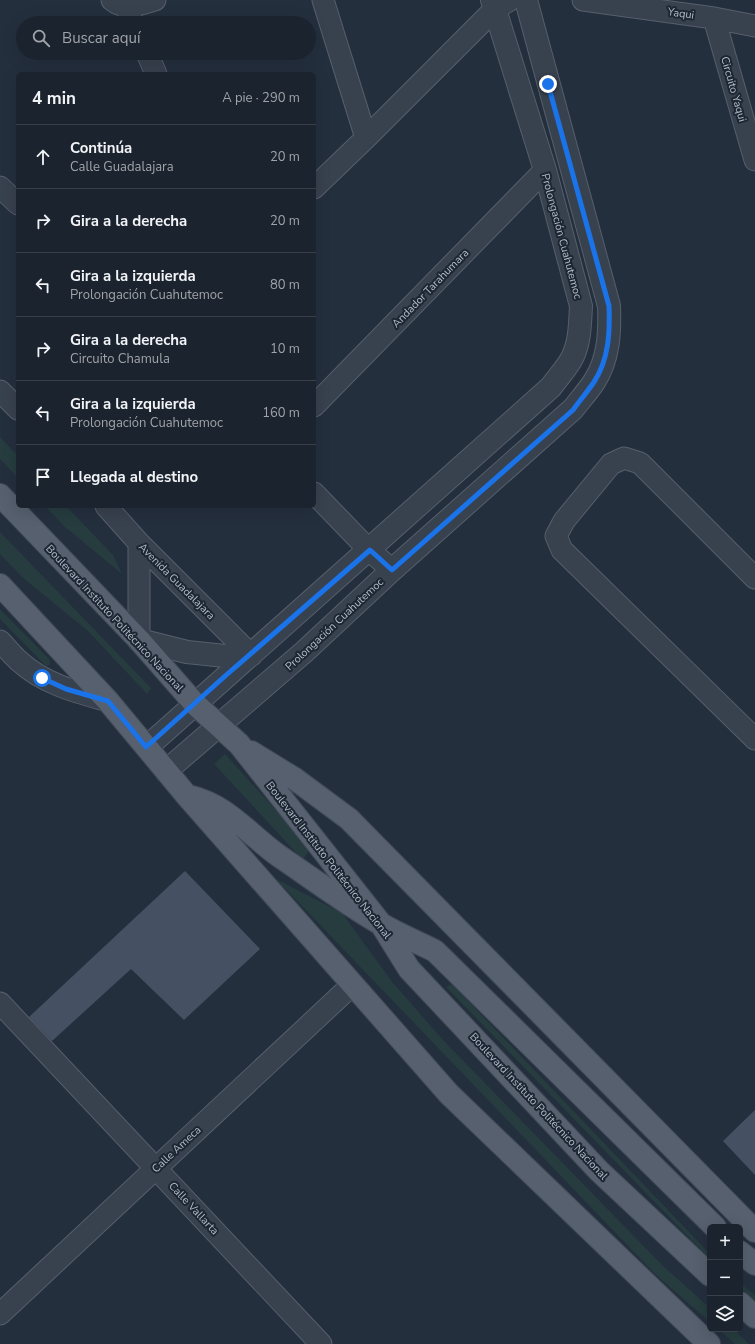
<!DOCTYPE html>
<html lang="es">
<head>
<meta charset="utf-8">
<style>
  :root { --surface:#1b232e; --page:#242b36; --text:#f1f3f6; --muted:#a0a4aa; --line:#39404a }
  body { margin:0; font-family:"Nunito Sans",sans-serif; background:var(--page); color:var(--text) }
  .controls { position:absolute; right:12px; bottom:12px; display:grid; overflow:hidden; border-radius:6px; box-shadow:0 4px 16px #0002 }
  .controls button { width:36px; height:36px; display:grid; place-items:center; padding:0; border:0; border-bottom:1px solid var(--line); background:var(--surface); color:var(--text); font:20px sans-serif }
  .stop { position:absolute; width:12px; height:12px; margin:-9px; border:3px solid #1a73e8; border-radius:50%; background:#fff }
  .stop.end { background:#1a73e8; border-color:#fff; box-shadow:0 1px 4px #0008 }
  .list { margin:0; padding:0; list-style:none }
  h2 { display:flex; justify-content:space-between; align-items:center; height:52px; margin:0; padding:0 16px; font-size:17px }
  h2 small { font-size:13px; font-weight:400; color:var(--muted) }
  .list li { display:grid; grid-template-columns:26px 1fr auto; gap:12px; align-items:center; box-sizing:border-box; height:64px; padding:0 16px; border-top:1px solid var(--line) }
  .list b { display:block; font-size:15px; white-space:nowrap }
  .list p { margin:0; font-size:13px; white-space:nowrap; color:var(--muted) }
  .list em { font-size:13px; font-style:normal; color:var(--muted) }
  .icon { flex:none; width:22px; height:22px; fill:none; stroke:currentColor; stroke-width:2; stroke-linecap:round; stroke-linejoin:round }
  .map { position:relative; flex:none; width:755px; height:1344px; overflow:hidden }
  .search { position:absolute; background:var(--surface); box-shadow:0 4px 16px #0002; left:16px; top:16px; width:300px; height:44px; display:flex; align-items:center; gap:10px; box-sizing:border-box; padding:0 14px; border-radius:22px; color:var(--muted); font-size:15px }
  .panel { position:absolute; background:var(--surface); box-shadow:0 4px 16px #0002; left:16px; top:72px; width:300px; height:436px; border-radius:6px }
  .map>svg:first-child { display:block }
  .green { fill:#263c3f }
  .building { fill:#455162 }
  .lines { fill:none; stroke-linecap:round; stroke-linejoin:round }
  .minor-casing { stroke:#565f6c; stroke-width:23 }
  .tertiary-casing { stroke:#565f6c; stroke-width:24 }
  .primary-casing { stroke:#414a57; stroke-width:24 }
  .minor { stroke:#38414e; stroke-width:21 }
  .tertiary { stroke:#38414e; stroke-width:22 }
  .primary { stroke:#56606e; stroke-width:22 }
  .route { stroke:#1a73e8; stroke-width:5 }
  .labels { text-anchor:middle; stroke-width:4; stroke-linejoin:round; paint-order:stroke }
  .street-label { font-size:11px; fill:#b4bcc9; stroke:#1d2633 }
</style>
</head>
<body>
<div class="map">
<svg width="755" height="1344" viewBox="0 0 755 1344">
  <rect width="100%" height="100%" fill="#242f3e"/>
  <!-- green -->
  <path class="green" d="M0 437 18 456V478L0 459Z
    M45 506H66L113 555 122 574 64 526Z
    M0 532 151 688 147 694 88 631 23 578 0 554Z
    M0 609 50 660V665L46 666 0 619Z
    M225 754 310 848 303 860 214 764Z
    M276 879 342 913 393 983 444 1041 662 1265 710 1308V1322L655 1274Z
    M452 984 710 1254V1259L446 987Z
    M740 1283 755 1295V1300L740 1288Z
    M718 1329H733L749 1344H735Z"/>
  <!-- building -->
  <path class="building" d="M185 871 260 949 184 1020 131 969 52 1041 29 1017Z
    M755 1110V1175L723 1141Z"/>
  <g class="lines">
    <!-- minor casing -->
    <g class="minor-casing">
      <path id="minor" d="M112 0C125 11 141 4 155 0
        M323 0 366 138
        M583 0 714 18 755 26
        M126 6 133 23
        M714 18 755 160
        M147 53 156 74
        M0 187 18 204
        M314 188 366 138 495 9 510 0
        M0 391 18 409
        M314 406 545 170
        M314 493 369 550 392 570
        M106 506 139 543 251 655
        M139 543V640
        M755 578 640 463 624 458 611 464 564 521 556 536 562 550 755 739
        M0 641C6 647 12 655 19 661 44 684 76 692 108 701
        M0 1003 321 1344
        M0 1314 352 985"/>
    </g>
    <!-- tertiary casing -->
    <g class="tertiary-casing">
      <path id="tertiary" d="M139 640 187 652 225 656 251 655
        M147 747C281 627 417 507 551 387 558 377 568 367 573 356 580 341 580 323 581 306L545 170 492 0
        M166 771 304 652 392 570 573 409C580 400 588 391 594 382 609 359 610 332 609 306L526 0"/>
    </g>
    <!-- primary casing -->
    <g class="primary-casing">
      <path id="primary" d="M0 495 139 640 195 704 239 744 381 924 409 969 599 1171 710 1275
        M0 585 108 701 187 796 449 1094 709 1344
        M251 752 295 779 349 819 755 1231
        M188 796C228 805 248 834 279 856 313 879 346 904 381 924 398 934 417 942 435 951L715 1227
        M740 1252 755 1264
        M740 1303 755 1317"/>
    </g>
    <!-- minor -->
    <use href="#minor" class="minor"/>
    <!-- tertiary -->
    <use href="#tertiary" class="tertiary"/>
    <!-- primary -->
    <use href="#primary" class="primary"/>
  </g>
  <g class="lines">
    <!-- route -->
    <path class="route" d="M42 678 66 689 108 701 146 747 224 677 370 550 392 570 573 410C580 400 588 391 594 382 609 359 610 332 609 306L548 84"/>
  </g>
  <g class="labels">
    <!-- street labels -->
    <g class="street-label">
      <text transform="translate(681 13) rotate(8)" y="4">Yaqui</text>
      <text transform="translate(734 89) rotate(74)" y="4">Circuito Yaqui</text>
      <text transform="translate(562 236) rotate(75)" y="4">Prolongación Cuahutemoc</text>
      <text transform="translate(430 288) rotate(-46)" y="4">Andador Tarahumara</text>
      <text transform="translate(177 581) rotate(45)" y="4">Avenida Guadalajara</text>
      <text transform="translate(115 618) rotate(47)" y="4">Boulevard Instituto Politécnico Nacional</text>
      <text transform="translate(334 624) rotate(-43)" y="4">Prolongación Cuahutemoc</text>
      <text transform="translate(329 860) rotate(52)" y="4">Boulevard Instituto Politécnico Nacional</text>
      <text transform="translate(539 1106) rotate(47)" y="4">Boulevard Instituto Politécnico Nacional</text>
      <text transform="translate(176 1149) rotate(-43)" y="4">Calle Ameca</text>
      <text transform="translate(194 1208) rotate(47)" y="4">Calle Vallarta</text>
    </g>
  </g>
</svg>
<div class="controls">
<button>+</button>
<button>−</button>
<button><svg class="icon" aria-label="layers" viewBox="0 0 24 24"><path d="M12 4l9 5-9 5-9-5zM3 14l9 5 9-5"/></svg></button>
</div>
<div class="stop" style="left:42px;top:678px"></div>
<div class="stop end" style="left:548px;top:84px"></div>
<div class="search"><svg class="icon" aria-label="search" viewBox="0 0 24 24"><circle cx="10" cy="10" r="6"/><path d="M15 15l6 6"/></svg>Buscar aquí</div>
<section class="panel">
<h2>4 min<small>A pie · 290 m</small></h2>
<ul class="list">
<li><svg class="icon" aria-label="ahead" viewBox="0 0 24 24"><path d="M12 20V5M6 11l6-6 6 6"/></svg><div><b>Continúa</b><p>Calle Guadalajara</p></div><em>20 m</em></li>
<li><svg class="icon" aria-label="right" viewBox="0 0 24 24"><path d="M7 20v-9h11M14 6l5 5-5 5"/></svg><div><b>Gira a la derecha</b></div><em>20 m</em></li>
<li><svg class="icon" aria-label="left" viewBox="0 0 24 24"><path d="M17 20v-9H6M10 6l-5 5 5 5"/></svg><div><b>Gira a la izquierda</b><p>Prolongación Cuahutemoc</p></div><em>80 m</em></li>
<li><svg class="icon" aria-label="right" viewBox="0 0 24 24"><path d="M7 20v-9h11M14 6l5 5-5 5"/></svg><div><b>Gira a la derecha</b><p>Circuito Chamula</p></div><em>10 m</em></li>
<li><svg class="icon" aria-label="left" viewBox="0 0 24 24"><path d="M17 20v-9H6M10 6l-5 5 5 5"/></svg><div><b>Gira a la izquierda</b><p>Prolongación Cuahutemoc</p></div><em>160 m</em></li>
<li><svg class="icon" aria-label="arrive" viewBox="0 0 24 24"><path d="M6 21V4h12l-3 4 3 4H6"/></svg><div><b>Llegada al destino</b></div></li>
</ul>
</section>
</div>
</body>
</html>
